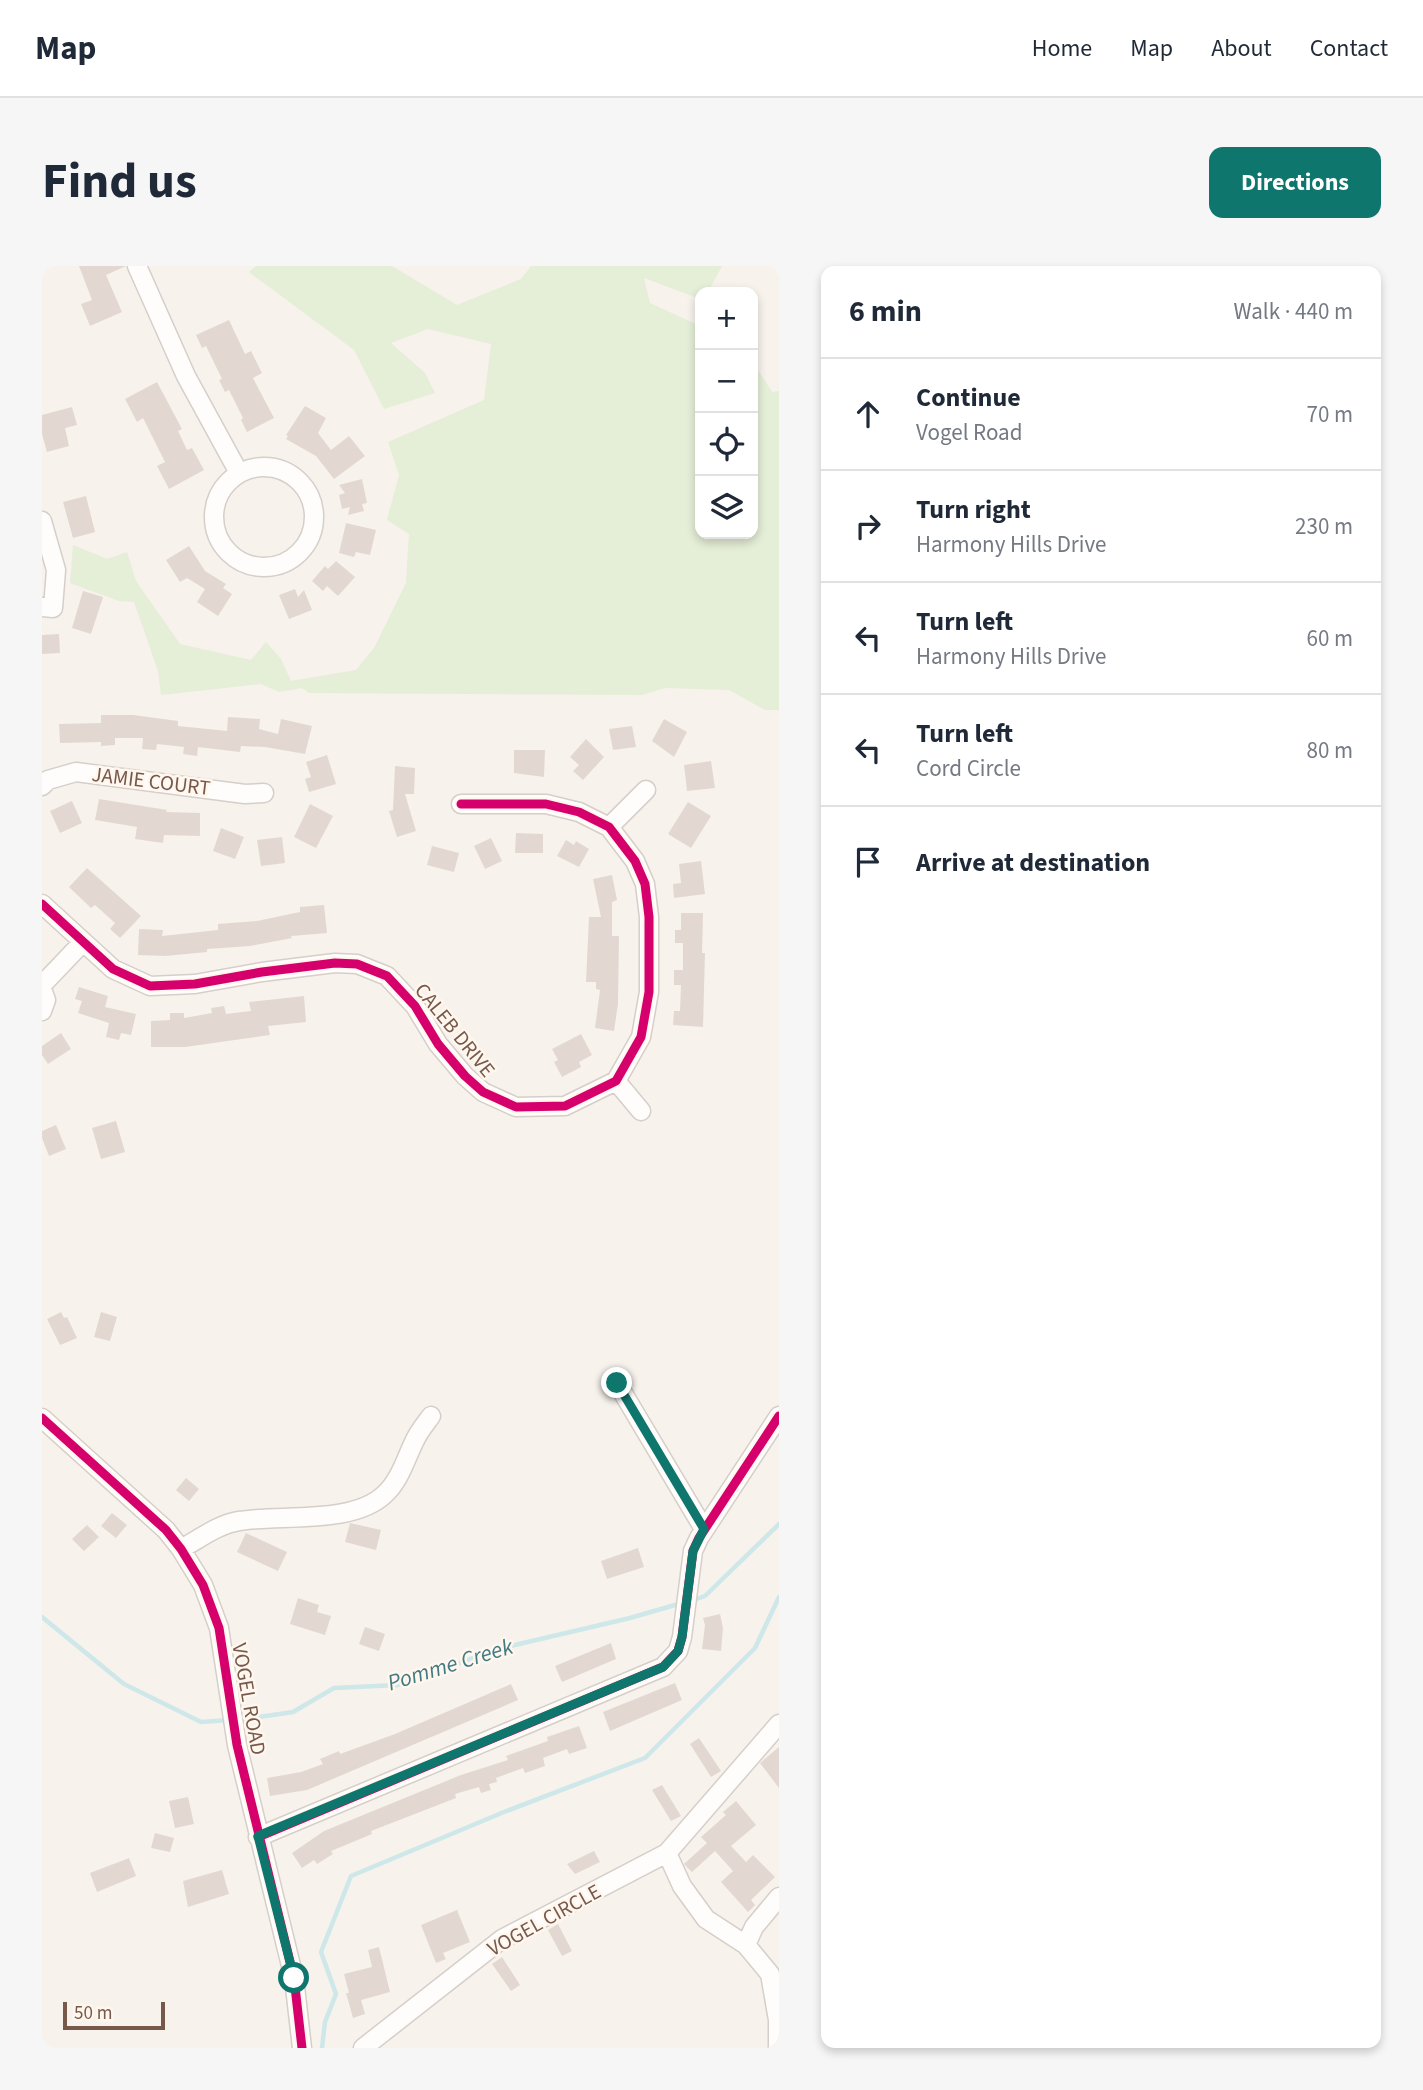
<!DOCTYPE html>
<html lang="en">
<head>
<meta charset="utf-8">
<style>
  :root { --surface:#fff; --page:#f6f6f7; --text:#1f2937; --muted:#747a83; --line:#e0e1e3; --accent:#0f766e }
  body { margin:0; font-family:"Source Sans 3",sans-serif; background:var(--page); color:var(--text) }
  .controls { position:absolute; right:21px; top:21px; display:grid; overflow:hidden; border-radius:14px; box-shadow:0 4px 10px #0003 }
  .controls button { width:63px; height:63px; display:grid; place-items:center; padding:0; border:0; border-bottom:2px solid var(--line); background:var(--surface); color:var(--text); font:35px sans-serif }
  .scale { position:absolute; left:21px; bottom:18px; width:102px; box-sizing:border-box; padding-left:7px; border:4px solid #77594c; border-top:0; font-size:19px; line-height:24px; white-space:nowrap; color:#77594c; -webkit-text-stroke:5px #fff7ee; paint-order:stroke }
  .stop { position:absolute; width:21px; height:21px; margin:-16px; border:5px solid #0f766e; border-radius:50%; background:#fff }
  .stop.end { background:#0f766e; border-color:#fff; box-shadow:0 2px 7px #0008 }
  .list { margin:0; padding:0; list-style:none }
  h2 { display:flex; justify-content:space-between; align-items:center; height:91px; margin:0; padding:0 28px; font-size:30px }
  h2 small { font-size:23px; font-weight:400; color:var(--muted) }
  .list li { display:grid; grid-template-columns:46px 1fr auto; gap:21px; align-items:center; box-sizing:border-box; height:112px; padding:0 28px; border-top:2px solid var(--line) }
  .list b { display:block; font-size:26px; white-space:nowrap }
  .list p { margin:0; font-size:23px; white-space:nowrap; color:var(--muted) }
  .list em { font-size:23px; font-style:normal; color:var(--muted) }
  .icon { flex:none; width:38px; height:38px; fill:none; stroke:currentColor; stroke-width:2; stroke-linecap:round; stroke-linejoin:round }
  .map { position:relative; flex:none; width:737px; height:1782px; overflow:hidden; border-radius:14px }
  header { display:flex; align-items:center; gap:42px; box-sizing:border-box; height:98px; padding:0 35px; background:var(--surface); border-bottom:2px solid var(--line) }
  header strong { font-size:33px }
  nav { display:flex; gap:38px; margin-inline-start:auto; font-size:24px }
  .intro { display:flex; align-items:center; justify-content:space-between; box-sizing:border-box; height:168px; padding:0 42px }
  h1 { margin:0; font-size:49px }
  .button { padding:18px 32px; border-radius:14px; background:var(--accent); color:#fff; font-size:24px; font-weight:700 }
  main { display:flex; gap:42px; padding:0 42px }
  aside { flex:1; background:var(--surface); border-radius:14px; box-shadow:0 4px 10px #0003 }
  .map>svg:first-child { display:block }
  .green { fill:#e5eed7 }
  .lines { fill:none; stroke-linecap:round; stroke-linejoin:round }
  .stream { stroke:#cee7e8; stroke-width:4.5 }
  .building { fill:#e2d8d1 }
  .minor-casing { stroke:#d6cec9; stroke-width:21 }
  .minor { stroke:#fefdfc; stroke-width:18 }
  .cycleway-casing { stroke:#fff7ee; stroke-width:13 }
  .cycleway { stroke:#d6006c; stroke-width:9 }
  .route { stroke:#0f766e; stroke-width:9 }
  .labels { text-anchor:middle; stroke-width:5; stroke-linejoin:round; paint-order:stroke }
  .street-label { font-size:21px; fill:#77594c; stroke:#fff7ee }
  .water-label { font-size:23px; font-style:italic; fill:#427b83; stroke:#fff7ee }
</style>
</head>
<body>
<header>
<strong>Map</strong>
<nav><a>Home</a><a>Map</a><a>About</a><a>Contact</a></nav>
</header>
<div class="intro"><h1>Find us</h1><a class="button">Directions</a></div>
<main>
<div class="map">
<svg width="737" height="1782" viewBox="0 0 737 1782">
  <rect width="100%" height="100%" fill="#f7f2ec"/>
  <!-- green -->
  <path class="green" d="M214 0H350L415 39 479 13 489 0H680L666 26H658V33L602 12 608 37 658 60V268H711V96L730 126 737 125V444H723L687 424 623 422 600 429 267 427 260 422 237 426 219 418 119 429 116 405 92 336 77 335 28 317 31 279 65 293 85 286 94 315 138 378 209 394 224 376 239 393 249 415 314 404 332 382 364 317 367 268 345 254 357 209 346 176 442 134 449 78 386 63 349 77 383 107 393 127 342 143 312 84 207 6Z"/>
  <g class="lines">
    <!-- stream -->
    <path class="stream" d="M649 1335 663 1330 737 1258
      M0 1351 82 1418 159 1456 187 1454
      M196 1454 251 1446 292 1422 356 1419 456 1383 588 1352 640 1337
      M280 1782 283 1756 294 1728 279 1686 309 1610 462 1546 603 1492 713 1382 737 1331"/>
  </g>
  <!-- building -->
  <path class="building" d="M37 0H84L64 9 80 46 48 60 39 38 50 34Z
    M187 54 203 88 209 85 220 107 211 112 232 152 205 166 199 154 201 152 187 124 183 126 177 114 180 113 164 80 160 82 154 69Z
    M115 116 140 163 136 165 145 184 150 182 162 204 127 223 115 200 123 196 101 152 95 156 83 133Z
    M263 140 284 152 276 167 289 184 307 170 323 190 292 213 274 190 244 173 246 170 244 169Z
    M30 141 35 159 23 162 27 180 5 186 0 168V149Z
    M320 213 325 237 320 238 322 245 306 249 308 241 300 243 297 229 303 227 297 219Z
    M44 230 53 266 31 272 21 236Z
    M304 257 334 264 328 289 314 286 312 291 297 287Z
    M147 280 163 305 184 318 181 322 190 328 176 350 155 336 163 323 145 312 138 316 124 294Z
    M294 295 313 311 296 330 285 320 281 325 270 315 283 300 286 303Z
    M253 323 256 331 262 324 270 344 247 353 237 329Z
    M41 325 61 331 49 368 30 362Z
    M17 368 18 387 0 388V369Z
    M59 449H91L136 455V460L185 465 186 451 218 453 217 463 236 468 239 453 270 460 263 488 223 481 199 480 198 486 156 481 155 490 141 488 142 481 115 478 114 484 100 483 101 472H73V479L59 480V476L18 477 17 458 59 457Z
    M622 453 645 466 632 491 610 475Z
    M590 460 594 481 571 484 567 463Z
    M544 473 562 491 541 514 531 505 537 499 528 491Z
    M472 484H503L502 511 472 507Z
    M285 489 294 518 267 526 263 513 269 511 264 496Z
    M669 495 673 522 645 525 642 499Z
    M353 500 373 502 372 528H363L374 565 355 571 347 545 351 544Z
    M57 533 125 544 124 546 158 547V570L122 569 121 577 93 573 95 561 53 554Z
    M30 535 40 557 18 567 8 545Z
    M646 536 669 550 649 582 626 568Z
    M268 538 291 550 274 582 252 571Z
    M179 562 202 571 193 593 171 585Z
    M474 567 501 568V587H473Z
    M240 571 243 597 219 600 215 574Z
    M449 572 460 595 443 603 432 580Z
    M524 574 532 579 534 575 547 583 537 601 515 590Z
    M390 580 417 587 412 606 385 599Z
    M659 595 663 628 632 632 631 618 639 617 637 598Z
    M45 602 99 650 78 672 68 663 73 657 53 639 49 642 27 621Z
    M570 609 575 634 570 636V670H577L576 738 572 765 553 762 558 724 554 723V716H544L547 651H559L551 613Z
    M282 639 285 667 249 670 250 672 208 680 165 683V686L123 690 96 689 97 663 121 664 120 670 176 664V658L215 655 258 646V641Z
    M639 647H661L660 687H663L661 761 631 759 632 745H638L639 719H632V704H641V677H633V664H639Z
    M37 721 66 730 63 741 94 748 89 769 79 767 77 774 64 771 67 757 36 747 40 735 33 733Z
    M262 730 264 756 226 760 228 769 143 781H109V755L128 754V747H142V752L170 747 169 742 182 740 184 748 209 745 207 736Z
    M19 767 29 783 6 798 0 789V780Z
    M539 768 550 789 537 796 539 801 520 811 512 796 516 794 510 783Z
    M74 855 83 886 59 893 50 862Z
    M14 859 24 883 7 890 0 872V865Z
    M19 1046 22 1052 25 1051 35 1072 18 1079 5 1053Z
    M59 1046 75 1051 68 1075 52 1071Z
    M144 1212 157 1223 147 1235 134 1224Z
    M70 1247 85 1259 74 1272 59 1260Z
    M308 1257 339 1264 334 1284 303 1276Z
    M45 1259 57 1271 42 1285 30 1273Z
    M204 1267 245 1286 236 1305 195 1286Z
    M596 1282 602 1301 565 1313 559 1295Z
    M256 1332 277 1339 275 1346 289 1350 283 1369 248 1358Z
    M678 1348 681 1362 679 1385 660 1383 663 1359 661 1352Z
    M323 1361 343 1368 337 1385 317 1378Z
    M569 1377 574 1393 520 1416 513 1400Z
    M633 1417 640 1434 568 1465 561 1446Z
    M469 1418 476 1434 265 1524 228 1530 225 1512 259 1506 281 1498 278 1493 297 1485 298 1488 353 1468Z
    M537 1460 545 1482 527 1488 525 1483 501 1492 503 1500 483 1507 481 1502 454 1512 455 1516 447 1518 449 1524 439 1527 437 1521 413 1528 414 1532 329 1565 330 1568 289 1585 291 1588 275 1598 272 1594 260 1602 250 1587 282 1565 419 1509 466 1494 464 1490 506 1475 505 1471Z
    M657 1472 679 1505 669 1511 648 1478Z
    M737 1481V1522L718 1497Z
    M620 1519 639 1550 629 1555 610 1524Z
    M146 1531 152 1558 133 1562 127 1535Z
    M694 1535 714 1559 689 1580 704 1596 711 1589 733 1611 709 1634 713 1639 706 1646 679 1616 691 1605 673 1585 650 1606 642 1598 665 1577 659 1571 684 1549 681 1546Z
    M113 1567 132 1572 128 1586 109 1582Z
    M552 1585 558 1596 533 1608 525 1598Z
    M87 1592 94 1610 55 1626 48 1607Z
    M180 1604 187 1628 146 1641 141 1615Z
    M415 1644 428 1676 401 1687 404 1693 394 1697 379 1659Z
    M516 1658 530 1685 520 1690 506 1664Z
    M337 1681 348 1726 319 1734 323 1748 311 1752 304 1727H307L302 1708 330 1701 326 1684Z
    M460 1691 478 1719 469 1725 450 1698Z"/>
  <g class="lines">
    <!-- minor casing -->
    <g class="minor-casing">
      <path id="minor" d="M95 0 144 110 197 207
        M172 251a50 50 0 1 1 100 0a50 50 0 1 1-100 0Z
        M0 255 14 304 11 342 0 341
        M0 520 6 514 34 506 203 528 222 527
        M567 561 604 524
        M0 638 71 703 108 720 153 718 220 706 293 697 315 698 345 710 373 740 396 778 423 810 441 826 474 841 523 840 574 815 599 771 607 726V651L603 618 593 595 567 561 537 546 504 538H419
        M0 719 41 676
        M0 723 4 734 0 745
        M574 815 599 845
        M575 1117 662 1263
        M0 1152 124 1264 139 1283 161 1319 177 1362 195 1479 252 1712 260 1782
        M139 1283C157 1273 177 1258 197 1255 239 1248 311 1259 343 1228 359 1213 364 1191 374 1172 378 1164 384 1157 389 1150
        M216 1571 621 1401 636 1385 640 1371 651 1285 657 1272 737 1150
        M625 1587 640 1620 664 1653 704 1679
        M321 1782 460 1673 625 1587 737 1458
        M736 1782V1754L728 1708 704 1679 712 1661 737 1631"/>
    </g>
    <!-- minor -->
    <use href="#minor" class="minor"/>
    <!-- cycleway casing -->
    <g class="cycleway-casing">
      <path id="cycleway" d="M0 638 71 703 108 720 153 718 220 706 293 697 315 698 345 710 373 740 396 778 423 810 441 826 474 841 523 840 574 815 599 771 607 726V651L603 618 593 595 567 561 537 546 504 538H419
        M0 1152 124 1264 139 1283 161 1319 177 1362 195 1479 252 1712 260 1782
        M216 1571 621 1401 636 1385 640 1371 651 1285 657 1272 737 1150"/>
    </g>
    <!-- cycleway -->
    <use href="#cycleway" class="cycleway"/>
  </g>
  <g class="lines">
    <!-- route -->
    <path class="route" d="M252 1712 216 1570 621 1401 636 1385 640 1371 651 1285 662 1263 575 1117"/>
  </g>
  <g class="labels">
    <!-- street labels -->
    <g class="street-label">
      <text transform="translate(109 515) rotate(7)" y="7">JAMIE COURT</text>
      <text transform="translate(413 764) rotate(51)" y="7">CALEB DRIVE</text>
      <text transform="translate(207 1433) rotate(80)" y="7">VOGEL ROAD</text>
      <text transform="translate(502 1654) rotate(-29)" y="7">VOGEL CIRCLE</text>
    </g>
    <!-- water labels -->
    <g class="water-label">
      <text transform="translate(408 1398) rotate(-17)" y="8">Pomme Creek</text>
    </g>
  </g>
</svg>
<div class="controls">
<button>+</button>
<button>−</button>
<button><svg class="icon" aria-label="locate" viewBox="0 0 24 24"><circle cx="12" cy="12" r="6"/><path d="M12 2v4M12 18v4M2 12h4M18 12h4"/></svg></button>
<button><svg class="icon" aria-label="layers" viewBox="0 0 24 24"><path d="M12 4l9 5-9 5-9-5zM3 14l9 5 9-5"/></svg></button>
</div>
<div class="scale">50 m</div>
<div class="stop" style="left:252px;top:1712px"></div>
<div class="stop end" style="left:575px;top:1117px"></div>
</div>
<aside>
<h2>6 min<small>Walk · 440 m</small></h2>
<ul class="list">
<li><svg class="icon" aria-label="ahead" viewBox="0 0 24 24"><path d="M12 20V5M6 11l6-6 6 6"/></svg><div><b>Continue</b><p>Vogel Road</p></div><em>70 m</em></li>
<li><svg class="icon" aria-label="right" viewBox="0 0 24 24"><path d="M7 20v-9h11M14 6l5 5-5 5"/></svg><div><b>Turn right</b><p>Harmony Hills Drive</p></div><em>230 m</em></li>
<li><svg class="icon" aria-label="left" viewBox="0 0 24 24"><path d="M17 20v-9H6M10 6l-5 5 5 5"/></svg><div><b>Turn left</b><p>Harmony Hills Drive</p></div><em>60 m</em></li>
<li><svg class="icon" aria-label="left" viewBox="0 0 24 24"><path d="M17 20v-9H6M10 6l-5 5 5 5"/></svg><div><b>Turn left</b><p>Cord Circle</p></div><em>80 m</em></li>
<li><svg class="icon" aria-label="arrive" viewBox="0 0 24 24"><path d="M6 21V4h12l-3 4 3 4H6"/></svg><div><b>Arrive at destination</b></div></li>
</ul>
</aside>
</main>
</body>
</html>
